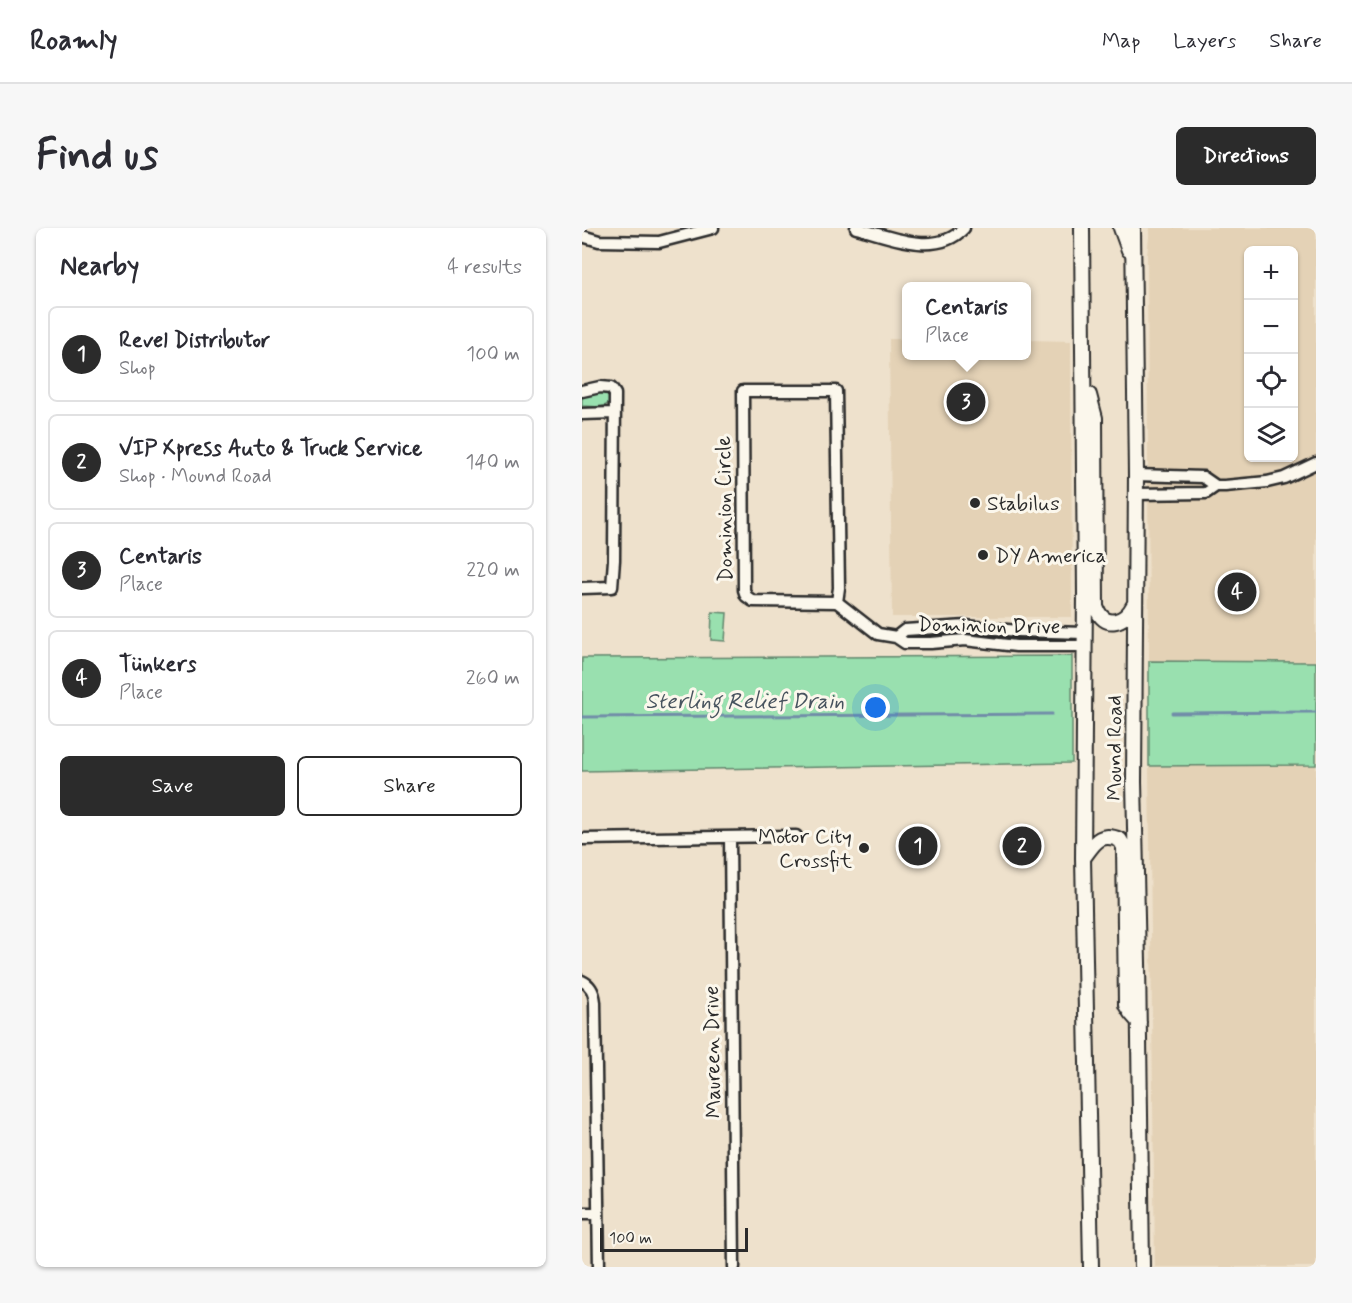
<!DOCTYPE html>
<html lang="en">
<head>
<meta charset="utf-8">
<style>
  :root { --surface:#fff; --page:#f7f7f7; --text:#2b2b33; --muted:#7c7c81; --line:#e1e1e2; --accent:#2b2b2b }
  body { margin:0; font-family:Mynerve,sans-serif; background:var(--page); color:var(--text) }
  .controls { position:absolute; right:18px; top:18px; display:grid; overflow:hidden; border-radius:9px; box-shadow:0 2px 4px #0004 }
  .controls button { width:54px; height:54px; display:grid; place-items:center; padding:0; border:0; border-bottom:2px solid var(--line); background:var(--surface); color:var(--text); font:30px sans-serif }
  .scale { position:absolute; left:18px; bottom:15px; width:148px; box-sizing:border-box; padding-left:6px; border:3px solid #2b2b2b; border-top:0; font-size:16px; line-height:21px; white-space:nowrap; color:#2b2b2b; -webkit-text-stroke:4px #fbf7ec; paint-order:stroke }
  .you { position:absolute; left:294px; top:480px; width:21px; height:21px; margin:-15px; border:4px solid #fff; border-radius:50%; background:#1a73e8; box-shadow:0 0 0 9px #1a73e833 }
  .badge { display:grid; place-items:center; width:39px; height:39px; border-radius:50%; background:var(--accent); color:#fff; font-size:20px; font-weight:700 }
  .pin { position:absolute; translate:-50% -50%; border:3px solid #fff; box-shadow:0 2px 6px #0006 }
  .popup { position:absolute; left:320px; top:54px; width:129px; height:78px; box-sizing:border-box; display:grid; place-content:center; border-radius:9px; background:var(--surface); filter:drop-shadow(0 2px 4px #0005); font-size:20px; white-space:nowrap; color:var(--muted) }
  .popup b { font-size:22px; color:var(--text) }
  .popup::after { content:''; position:absolute; left:50%; top:100%; margin-left:-12px; border:12px solid transparent; border-top-color:var(--surface) }
  .list { margin:0; padding:0; list-style:none }
  h2 { display:flex; justify-content:space-between; align-items:center; height:78px; margin:0; padding:0 24px; font-size:26px }
  h2 small { font-size:20px; font-weight:400; color:var(--muted) }
  .list li { display:grid; grid-template-columns:39px 1fr auto; gap:18px; align-items:center; box-sizing:border-box; height:96px; margin:0 12px 12px; padding:0 12px; border:2px solid var(--line); border-radius:9px }
  .list b { display:block; font-size:22px; white-space:nowrap }
  .list p { margin:0; font-size:20px; white-space:nowrap; color:var(--muted) }
  .list em { font-size:20px; font-style:normal; color:var(--muted) }
  .actions { display:flex; gap:12px; padding:18px 24px }
  .actions a { flex:1; padding:14px 0; border:2px solid var(--accent); border-radius:9px; text-align:center; font-size:21px; color:var(--accent) }
  .actions .main { background:var(--accent); color:#fff }
  .icon { flex:none; width:33px; height:33px; fill:none; stroke:currentColor; stroke-width:2; stroke-linecap:round; stroke-linejoin:round }
  .map { position:relative; flex:none; width:734px; height:1039px; overflow:hidden; border-radius:9px }
  header { display:flex; align-items:center; gap:36px; box-sizing:border-box; height:84px; padding:0 30px; background:var(--surface); border-bottom:2px solid var(--line) }
  header strong { font-size:28px }
  nav { display:flex; gap:33px; margin-inline-start:auto; font-size:21px }
  .intro { display:flex; align-items:center; justify-content:space-between; box-sizing:border-box; height:144px; padding:0 36px }
  h1 { margin:0; font-size:42px }
  .button { padding:15px 27px; border-radius:9px; background:var(--accent); color:#fff; font-size:21px; font-weight:700 }
  main { display:flex; gap:36px; padding:0 36px }
  aside { flex:1; background:var(--surface); border-radius:9px; box-shadow:0 2px 4px #0004 }
  .map>svg:first-child { display:block }
  .built { fill:#e4d2b6; fill-rule:evenodd }
  .green { fill:#99e0af; stroke:#62866d; stroke-width:1.5 }
  .lines { fill:none; stroke-linecap:round; stroke-linejoin:round }
  .stream { stroke:#718da8; stroke-width:3 }
  .minor-casing { stroke:#2b2b2b; stroke-width:15 }
  .major-casing { stroke:#2b2b2b; stroke-width:18 }
  .minor { stroke:#fbf7ec; stroke-width:10 }
  .major { stroke:#fbf7ec; stroke-width:14 }
  .poi-dot { fill:#2b2b2b; stroke:#fbf7ec; stroke-width:2 }
  .labels { text-anchor:middle; stroke-width:6; stroke-linejoin:round; paint-order:stroke }
  .poi-label { font-size:21px; fill:#2b2b2b; stroke:#fbf7ec; text-anchor:start }
  .street-label { font-size:21px; fill:#2b2b2b; stroke:#fbf7ec }
  .water-label { font-size:22px; font-style:italic; fill:#48545f; stroke:#fbf7ec }
</style>
</head>
<body>
<header>
<strong>Roamly</strong>
<nav><a>Map</a><a>Layers</a><a>Share</a></nav>
</header>
<div class="intro"><h1>Find us</h1><a class="button">Directions</a></div>
<main>
<aside>
<h2>Nearby<small>4 results</small></h2>
<ul class="list">
<li><span class="badge">1</span><div><b>Revel Distributor</b><p>Shop</p></div><em>100 m</em></li>
<li><span class="badge">2</span><div><b>VIP Xpress Auto &amp; Truck Service</b><p>Shop · Mound Road</p></div><em>140 m</em></li>
<li><span class="badge">3</span><div><b>Centaris</b><p>Place</p></div><em>220 m</em></li>
<li><span class="badge">4</span><div><b>Tünkers</b><p>Place</p></div><em>260 m</em></li>
</ul>
<div class="actions"><a class="main">Save</a><a>Share</a></div>
</aside>
<div class="map">
<svg width="734" height="1039" viewBox="0 0 734 1039">
  <rect width="100%" height="100%" fill="#eee1cc"/>
  <filter id="ink" filterUnits="userSpaceOnUse"><feTurbulence type="fractalNoise" baseFrequency=".0167" numOctaves="2"/><feDisplacementMap in="SourceGraphic" scale="12" xChannelSelector="R" yChannelSelector="G"/><feConvolveMatrix kernelMatrix="1 2 1 2 8 2 1 2 1" color-interpolation-filters="sRGB"/></filter>
  <g filter="url(#ink)">
    <!-- built -->
    <path class="built" d="M568 0H734V434L567 433 565 27ZM666 22H712V230H666Z
      M307 111H324V128H444V112L489 113 490 389H310Z
      M734 537V1039H573L567 538Z"/>
    <!-- green -->
    <path class="green" d="M22 164C26 166 29 166 28 171 28 182 7 178 0 178V168Z
      M130 384 145 385 143 413 129 412Z
      M490 428V535L0 543V430Z
      M567 433 734 434V537L567 538Z"/>
    <g class="lines">
      <!-- stream -->
      <path class="stream" d="M590 485 734 484
        M0 489 470 486"/>
      <!-- minor casing -->
      <g class="minor-casing">
        <path id="minor" d="M274 0C307 8 354 30 382 0
          M0 8 17 13 77 14 131 0
          M0 163 18 159 29 160 33 166 32 332 30 359 0 360
          M161 163H254L257 360 255 374 171 373 164 368 162 362Z
          M0 186 32 185
          M554 247 621 249 634 258H643L685 254 702 250 734 235
          M554 266 624 265 634 258
          M255 374 296 406 314 409
          M502 418H434L383 412 349 415H323L314 409 323 402 384 398 436 403 502 405
          M148 609 152 1039
          M0 611 214 608
          M0 753C9 757 12 764 13 774L17 1039
          M0 985H16"/>
      </g>
      <!-- major casing -->
      <g class="major-casing">
        <path id="major" d="M500 0 503 365 501 630 509 1039
          M539 0 547 22
          M551 0 554 247 552 554 556 735 560 1039
          M507 167 513 190 514 379C522 402 543 395 552 377
          M501 630C512 616 517 603 538 612L542 619 544 777 549 785 557 794"/>
      </g>
      <!-- minor -->
      <use href="#minor" class="minor"/>
      <!-- major -->
      <use href="#major" class="major"/>
    </g>
  </g>
  <!-- markers -->
  <g class="poi-dot">
    <circle cx="393" cy="275" r="6"/>
    <circle cx="401" cy="327" r="6"/>
    <circle cx="282" cy="620" r="6"/>
  </g>
  <g class="labels">
    <!-- poi labels -->
    <g class="poi-label">
      <text x="405" y="282">Stabilus</text>
      <text x="413" y="334">DY America</text>
      <text x="270" y="615" text-anchor="end">Motor City<tspan x="270" dy="24">Crossfit</tspan></text>
    </g>
    <!-- street labels -->
    <g class="street-label">
      <text transform="translate(142 281) rotate(-91)" y="7">Dominion Circle</text>
      <text transform="translate(407 397) rotate(1)" y="7">Dominion Drive</text>
      <text transform="translate(532 520) rotate(-90)" y="7">Mound Road</text>
      <text transform="translate(130 824) rotate(-91)" y="7">Maureen Drive</text>
    </g>
    <!-- water labels -->
    <g class="water-label">
      <text x="163" y="480">Sterling Relief Drain</text>
    </g>
  </g>
</svg>
<div class="controls">
<button>+</button>
<button>−</button>
<button><svg class="icon" aria-label="locate" viewBox="0 0 24 24"><circle cx="12" cy="12" r="6"/><path d="M12 2v4M12 18v4M2 12h4M18 12h4"/></svg></button>
<button><svg class="icon" aria-label="layers" viewBox="0 0 24 24"><path d="M12 4l9 5-9 5-9-5zM3 14l9 5 9-5"/></svg></button>
</div>
<div class="scale">100 m</div>
<div class="you"></div>
<div class="pin badge" style="left:336px;top:618px">1</div>
<div class="pin badge" style="left:440px;top:618px">2</div>
<div class="pin badge" style="left:384px;top:174px">3</div>
<div class="popup"><b>Centaris</b>Place</div>
<div class="pin badge" style="left:655px;top:364px">4</div>
</div>
</main>
</body>
</html>
